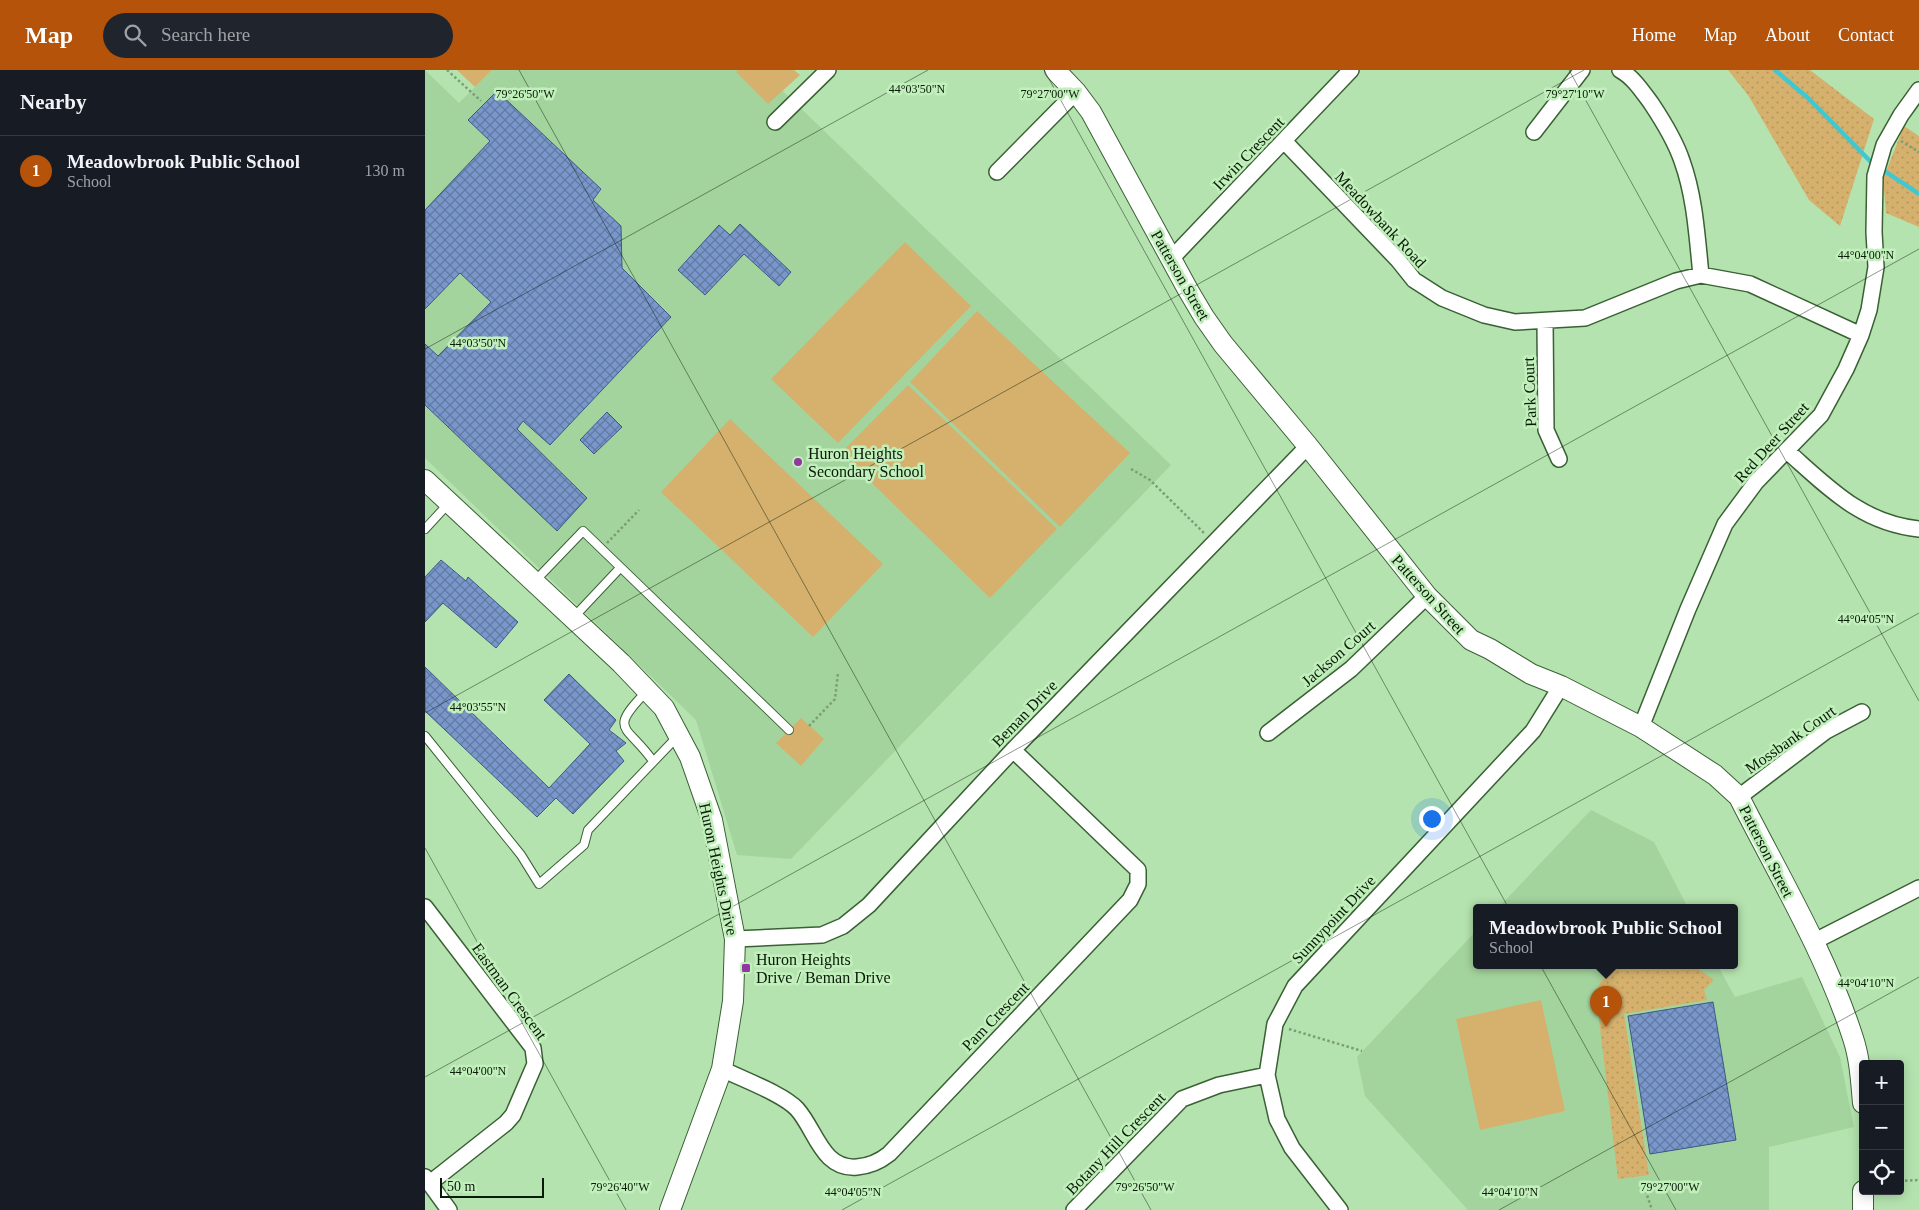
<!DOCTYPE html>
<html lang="en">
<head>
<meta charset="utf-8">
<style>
  :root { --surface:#171b24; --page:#20242c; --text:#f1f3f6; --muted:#9ea1a6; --line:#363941; --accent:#b45309 }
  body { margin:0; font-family:Georgia,serif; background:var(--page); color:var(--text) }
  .controls { position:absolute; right:15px; bottom:15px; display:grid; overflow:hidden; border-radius:5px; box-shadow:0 2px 12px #0003 }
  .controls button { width:45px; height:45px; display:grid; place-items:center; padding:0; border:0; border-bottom:1px solid var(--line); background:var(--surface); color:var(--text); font:25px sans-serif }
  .scale { position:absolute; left:15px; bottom:12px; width:104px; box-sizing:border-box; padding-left:5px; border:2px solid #091a07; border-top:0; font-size:14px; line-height:18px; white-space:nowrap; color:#091a07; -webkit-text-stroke:4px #c2f0bc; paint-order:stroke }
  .you { position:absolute; left:1006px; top:748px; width:18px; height:18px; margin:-12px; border:4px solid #fff; border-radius:50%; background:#1a73e8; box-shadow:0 0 0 8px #1a73e833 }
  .badge { display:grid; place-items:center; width:32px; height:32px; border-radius:50%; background:var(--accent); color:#fff; font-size:16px; font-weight:700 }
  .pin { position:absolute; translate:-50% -41px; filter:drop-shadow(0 1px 2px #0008) }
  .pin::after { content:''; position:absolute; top:26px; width:18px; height:15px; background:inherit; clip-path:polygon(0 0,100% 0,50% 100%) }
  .popup { position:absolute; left:1048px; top:834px; width:265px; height:65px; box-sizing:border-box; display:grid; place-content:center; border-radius:5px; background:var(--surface); filter:drop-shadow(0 1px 4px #0005); font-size:16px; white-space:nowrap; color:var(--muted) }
  .popup b { font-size:19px; color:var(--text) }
  .popup::after { content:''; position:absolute; left:50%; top:100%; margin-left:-10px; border:10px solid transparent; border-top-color:var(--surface) }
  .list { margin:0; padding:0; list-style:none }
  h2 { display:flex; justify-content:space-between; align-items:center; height:65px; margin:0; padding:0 20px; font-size:21px }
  h2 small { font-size:16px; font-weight:400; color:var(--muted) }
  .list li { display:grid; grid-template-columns:32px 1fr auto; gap:15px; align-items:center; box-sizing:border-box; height:70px; padding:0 20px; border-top:1px solid var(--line) }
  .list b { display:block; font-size:19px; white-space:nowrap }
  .list p { margin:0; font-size:16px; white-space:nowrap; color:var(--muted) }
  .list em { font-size:16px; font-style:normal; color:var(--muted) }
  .icon { flex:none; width:28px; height:28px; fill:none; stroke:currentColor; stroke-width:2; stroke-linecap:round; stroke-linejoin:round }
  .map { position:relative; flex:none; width:1494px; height:1140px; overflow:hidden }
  header { display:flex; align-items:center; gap:30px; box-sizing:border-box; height:70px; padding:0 25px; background:var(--accent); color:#fff }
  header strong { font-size:24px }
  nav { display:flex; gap:28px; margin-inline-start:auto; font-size:18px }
  .search { width:350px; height:45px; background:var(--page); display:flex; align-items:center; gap:12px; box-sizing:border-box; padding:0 18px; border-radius:28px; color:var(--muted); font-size:19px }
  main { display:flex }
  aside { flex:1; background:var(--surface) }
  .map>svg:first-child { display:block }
  .built { fill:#a4d49d }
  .grass { fill:#d5b16d }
  .park { fill:url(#park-dots) }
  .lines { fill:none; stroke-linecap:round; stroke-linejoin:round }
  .stream { stroke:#40c8d2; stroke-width:4.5 }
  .building { fill:url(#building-cross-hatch); stroke:#3d5887 }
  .service-casing { stroke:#396134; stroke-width:10 }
  .minor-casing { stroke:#396134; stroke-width:18 }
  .tertiary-casing { stroke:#396134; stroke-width:22 }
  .path { stroke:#7a9e76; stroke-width:2.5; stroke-dasharray:2.5 2.5; stroke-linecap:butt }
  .service { stroke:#fff; stroke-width:8 }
  .minor { stroke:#fff; stroke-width:15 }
  .tertiary { stroke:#fff; stroke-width:20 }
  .ticks { fill:none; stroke:#091a07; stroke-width:1; stroke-opacity:0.45 }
  .poi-dot { fill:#9237a1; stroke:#c2f0bc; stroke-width:2 }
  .labels { text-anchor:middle; stroke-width:5; stroke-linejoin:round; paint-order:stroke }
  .street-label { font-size:16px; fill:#091a07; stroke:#c2f0bc }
  .poi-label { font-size:16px; fill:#091a07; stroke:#c2f0bc; text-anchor:start }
  .ticks-label { font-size:12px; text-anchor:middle; fill:#091a07; stroke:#c2f0bc; stroke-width:5; stroke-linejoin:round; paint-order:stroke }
</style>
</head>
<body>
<header>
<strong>Map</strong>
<div class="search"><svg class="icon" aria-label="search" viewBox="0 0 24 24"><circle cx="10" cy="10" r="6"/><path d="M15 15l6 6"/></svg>Search here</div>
<nav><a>Home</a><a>Map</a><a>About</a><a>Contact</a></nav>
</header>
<main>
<aside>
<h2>Nearby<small></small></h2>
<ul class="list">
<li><span class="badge">1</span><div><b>Meadowbrook Public School</b><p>School</p></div><em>130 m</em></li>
</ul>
</aside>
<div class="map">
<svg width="1494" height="1140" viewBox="0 0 1494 1140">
  <defs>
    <pattern id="park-dots" width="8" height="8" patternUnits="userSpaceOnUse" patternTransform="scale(1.25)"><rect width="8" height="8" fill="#d5b16d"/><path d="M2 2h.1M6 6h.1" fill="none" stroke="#b6985d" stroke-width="1.8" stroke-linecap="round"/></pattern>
    <pattern id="building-cross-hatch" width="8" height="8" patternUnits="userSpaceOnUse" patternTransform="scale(1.25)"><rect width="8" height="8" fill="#7a97cb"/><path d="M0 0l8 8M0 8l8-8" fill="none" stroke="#627aa3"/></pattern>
  </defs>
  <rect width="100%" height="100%" fill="#b5e3af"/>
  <!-- built -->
  <path class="built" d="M0 0 34 33 67 0H336L746 395 366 789 312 785 271 650 0 388Z
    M1166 740 1229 772 1263 838H1073Z
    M1052 860V896H1293L1310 927 1377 907 1415 987 1429 1057 1344 1077V1140H1043L940 1026 932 987Z"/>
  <!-- grass -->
  <path class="grass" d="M32 0H67L50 17Z
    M313 0H369L375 5 343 34 311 2Z
    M480 172 546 236 413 373 346 309Z
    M552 241 705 383 635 457 485 312Z
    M483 315 632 459 565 528 416 383Z
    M305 349 458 494 388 567 236 422Z
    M376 648 399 669 376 696 351 673Z
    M1116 930 1140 1041 1055 1060 1031 949Z"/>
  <!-- park -->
  <path class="park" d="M1303 0H1385L1449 49 1415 156 1384 130 1323 25Z
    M1479 56 1494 66V157L1461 143 1458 109Z
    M1189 896H1274L1272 898 1289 910 1279 920 1282 930 1199 944 1224 1105 1193 1109 1171 924 1175 913Z"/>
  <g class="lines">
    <!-- stream -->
    <path class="stream" d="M1350 0 1383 28 1446 92 1494 124"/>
  </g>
  <!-- building -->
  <path class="building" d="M72 21 176 119 168 130 196 156 197 198 246 247 125 375 98 351 92 359 162 428 132 461 0 335V274L13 286 66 232 35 203 0 239V140L65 71 43 50Z
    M315 154 366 202 354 216 319 184 280 225 253 200 294 155 305 165Z
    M182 342 197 357 169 384 155 370Z
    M16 490 41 511 43 507 93 552 71 578 18 533 0 552V507Z
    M0 597 124 718 165 674 119 630 144 604 191 650 184 660 201 673 191 681 199 691 148 744 131 728 112 747 0 641Z
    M1288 932 1311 1070 1225 1084 1203 946Z"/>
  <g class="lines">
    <!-- service casing -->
    <g class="service-casing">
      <path id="service" d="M0 459 24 433
        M109 512 158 461 364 660
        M148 548 195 498
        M222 621C182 662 202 654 228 691
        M0 666 96 785 114 814 159 775 163 760 252 667"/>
    </g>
    <!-- minor casing -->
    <g class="minor-casing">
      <path id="minor" d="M1195 0C1208 7 1217 21 1226 33 1238 51 1250 70 1257 91 1270 127 1272 167 1276 205
        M350 52 403 0
        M1109 62 1157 0
        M859 71 973 190 989 210 1017 228 1059 245 1090 252 1160 248 1251 211 1276 205 1325 214 1436 265
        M572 102 651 22
        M746 189 926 0
        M1120 251 1121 360 1134 389
        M1362 381C1404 418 1436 453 1494 459
        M1216 657 1263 539 1300 454 1331 412 1396 345 1421 299 1436 265 1444 240 1451 197 1449 162 1450 106 1459 75 1476 45 1494 20
        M843 663 926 599 1002 526
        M1314 727 1401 661 1437 642
        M0 837 108 978 110 994 88 1045 81 1053 5 1113
        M310 869 397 865 418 856 444 835 588 680 883 376
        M1388 872 1494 818
        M297 999C317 1009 358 1024 372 1039 391 1060 397 1100 432 1097 445 1096 454 1092 464 1084L705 830 713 814V800L588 680
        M0 1107 24 1140
        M649 1140 757 1029 794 1015 842 1005
        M915 1140 867 1078 852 1049 842 1005 850 954 870 916 1108 661 1136 616"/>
    </g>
    <!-- tertiary casing -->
    <g class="tertiary-casing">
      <path id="tertiary" d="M630 0 651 22 666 42 763 220 779 247 798 274 883 376 1002 526 1046 570 1065 579 1106 604 1136 616 1216 657 1290 705 1314 727C1354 806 1401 884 1428 968 1435 989 1436 1011 1438 1033
        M0 410 196 593 239 638 265 687 287 750 310 869 308 931 297 999 245 1140
        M1438 1140V1121"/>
    </g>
    <!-- path -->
    <path class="path" d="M22 0 56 31
      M1476 71 1494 82
      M706 399 725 410 779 463
      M182 473 214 440
      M384 656 410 629 413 603
      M864 959 937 981
      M1475 1111 1494 1110
      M1219 1116 1227 1140"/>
    <!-- service -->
    <use href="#service" class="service"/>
    <!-- minor -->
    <use href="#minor" class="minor"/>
    <!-- tertiary -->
    <use href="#tertiary" class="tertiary"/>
  </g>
  <!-- ticks -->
  <path class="ticks" d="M94 0 726 1140M619 0 1251 1140M1144 0 1494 631M0 279 503 0M0 643 1159 0M0 778 201 1140M0 1007 1494 179M417 1140 1494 543M1074 1140 1494 907"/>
  <!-- markers -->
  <g class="poi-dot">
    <circle cx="373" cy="392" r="5"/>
    <rect x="316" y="893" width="10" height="10" rx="2.5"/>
  </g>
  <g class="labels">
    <!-- street labels -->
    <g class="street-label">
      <text transform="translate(823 83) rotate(-46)" y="6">Irwin Crescent</text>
      <text transform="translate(956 149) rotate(47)" y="6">Meadowbank Road</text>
      <text transform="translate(756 205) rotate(60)" y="6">Patterson Street</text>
      <text transform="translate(1104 322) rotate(-92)" y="6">Park Court</text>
      <text transform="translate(1346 372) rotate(-48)" y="6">Red Deer Street</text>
      <text transform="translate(1004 524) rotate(48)" y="6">Patterson Street</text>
      <text transform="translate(913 583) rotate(-41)" y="6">Jackson Court</text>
      <text transform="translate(599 643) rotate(-46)" y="6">Beman Drive</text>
      <text transform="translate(1365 669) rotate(-35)" y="6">Mossbank Court</text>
      <text transform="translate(1342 781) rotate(63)" y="6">Patterson Street</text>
      <text transform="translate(294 799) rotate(78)" y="6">Huron Heights Drive</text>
      <text transform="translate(908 849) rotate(-47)" y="6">Sunnypoint Drive</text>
      <text transform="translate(85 921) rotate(54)" y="6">Eastman Crescent</text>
      <text transform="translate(570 946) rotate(-46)" y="6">Pam Crescent</text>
      <text transform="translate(690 1073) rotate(-46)" y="6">Botany Hill Crescent</text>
    </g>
    <!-- poi labels -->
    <g class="poi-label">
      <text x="383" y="389">Huron Heights<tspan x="383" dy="18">Secondary School</tspan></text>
      <text x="331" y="895">Huron Heights<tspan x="331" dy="18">Drive / Beman Drive</tspan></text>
    </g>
  </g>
  <g class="ticks-label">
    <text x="492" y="23">44°03'50"N</text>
    <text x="100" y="28">79°26'50"W</text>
    <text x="625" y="28">79°27'00"W</text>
    <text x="1150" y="28">79°27'10"W</text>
    <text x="1441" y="189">44°04'00"N</text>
    <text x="53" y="277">44°03'50"N</text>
    <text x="1441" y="553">44°04'05"N</text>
    <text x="53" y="641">44°03'55"N</text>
    <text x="1441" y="917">44°04'10"N</text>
    <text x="53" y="1005">44°04'00"N</text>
    <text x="195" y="1121">79°26'40"W</text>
    <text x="720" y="1121">79°26'50"W</text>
    <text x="1245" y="1121">79°27'00"W</text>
    <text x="428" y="1126">44°04'05"N</text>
    <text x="1085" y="1126">44°04'10"N</text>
  </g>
</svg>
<div class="controls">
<button>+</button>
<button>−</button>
<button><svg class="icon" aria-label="locate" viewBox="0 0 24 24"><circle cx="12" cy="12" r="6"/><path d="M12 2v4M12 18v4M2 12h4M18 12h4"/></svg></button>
</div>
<div class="scale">50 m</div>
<div class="you"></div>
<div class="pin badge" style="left:1181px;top:957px">1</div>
<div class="popup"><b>Meadowbrook Public School</b>School</div>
</div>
</main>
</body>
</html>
